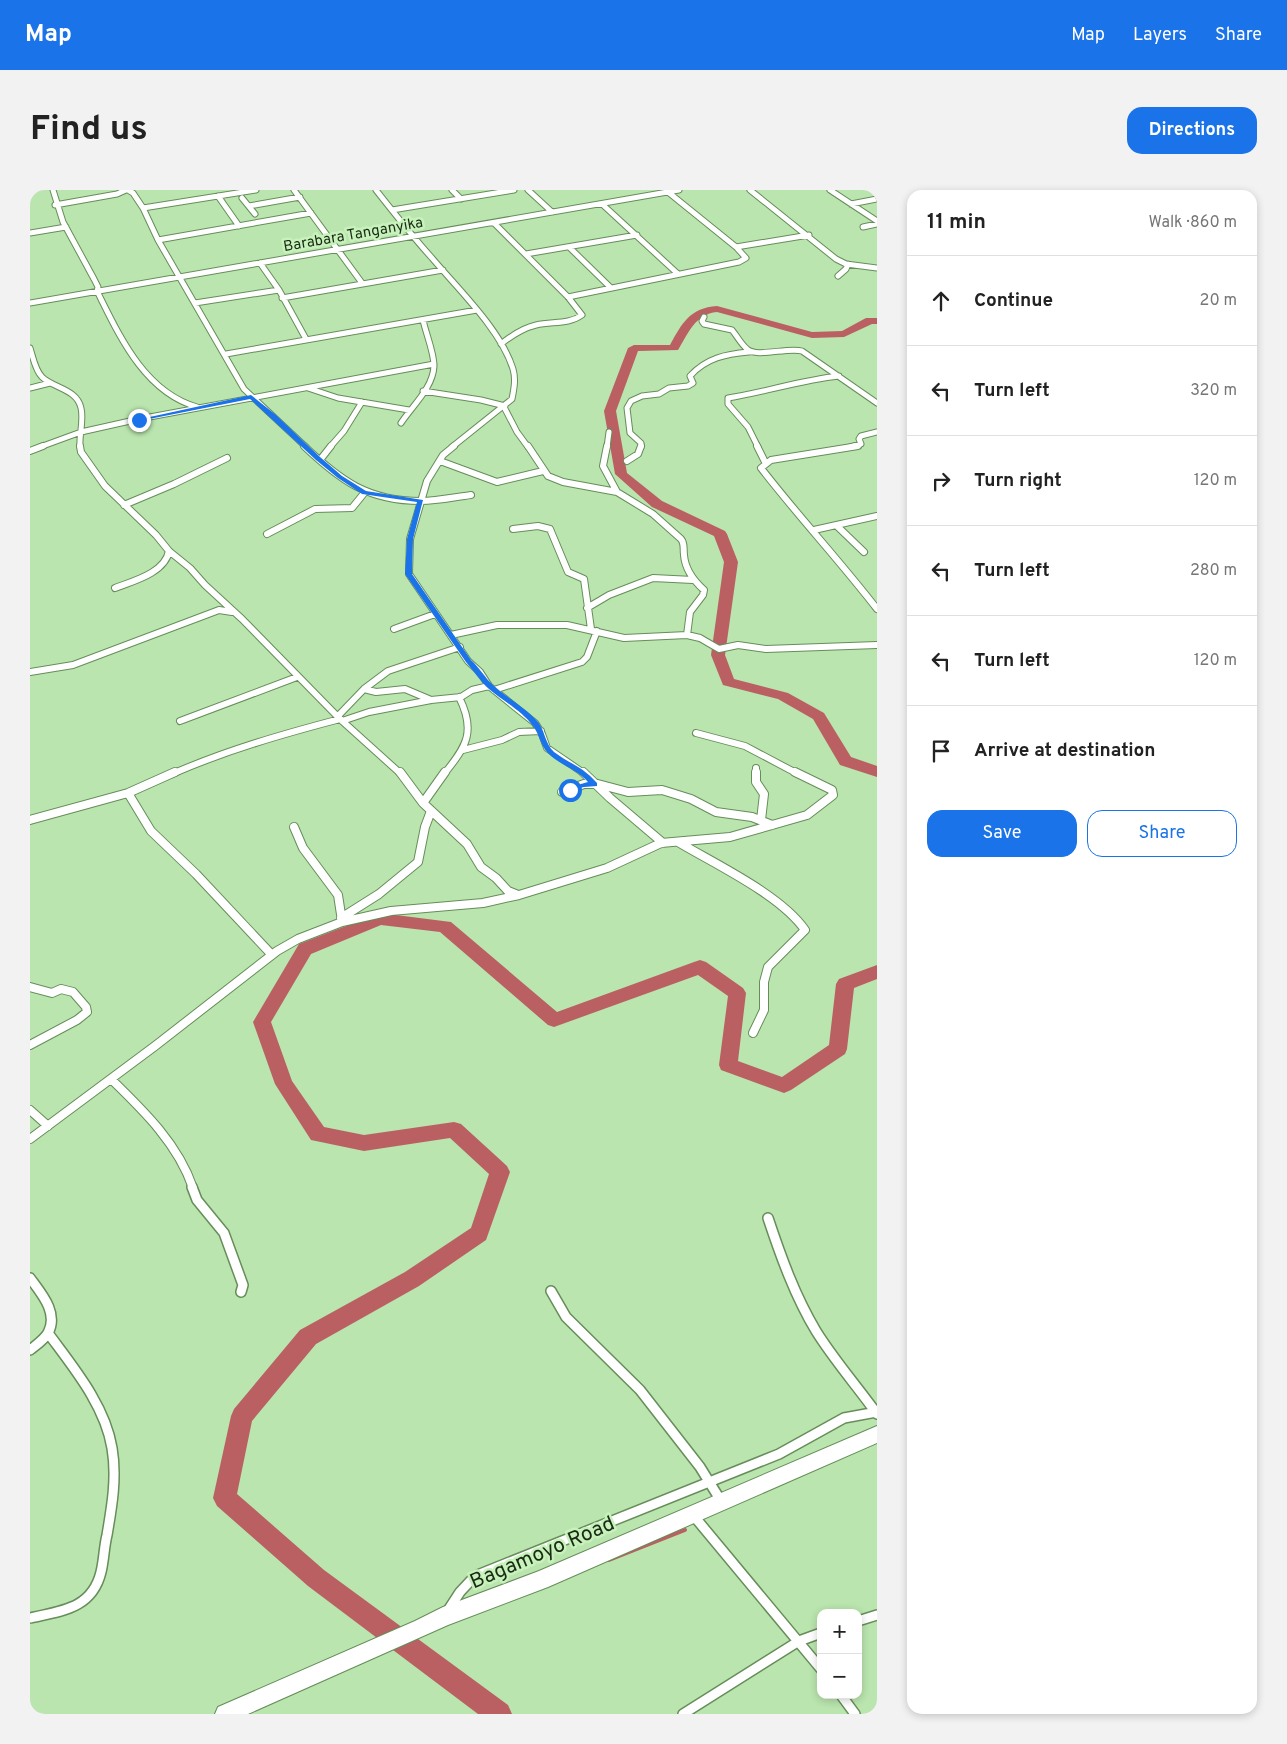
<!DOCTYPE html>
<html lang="en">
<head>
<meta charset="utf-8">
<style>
  :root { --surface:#fff; --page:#f2f2f2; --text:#222; --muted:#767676; --line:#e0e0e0; --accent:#1a73e8 }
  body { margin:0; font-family:Overpass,sans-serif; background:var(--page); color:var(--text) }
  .controls { position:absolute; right:15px; bottom:15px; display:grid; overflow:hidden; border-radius:10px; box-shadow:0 2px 8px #0003 }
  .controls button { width:45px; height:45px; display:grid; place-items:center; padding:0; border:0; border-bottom:1px solid var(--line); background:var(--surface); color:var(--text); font:25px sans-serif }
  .stop { position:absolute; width:15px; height:15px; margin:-11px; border:4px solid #1a73e8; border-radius:50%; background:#fff }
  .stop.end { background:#1a73e8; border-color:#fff; box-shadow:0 1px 5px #0008 }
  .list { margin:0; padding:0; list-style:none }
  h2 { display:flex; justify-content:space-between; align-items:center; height:65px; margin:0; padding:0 20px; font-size:21px }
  h2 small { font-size:16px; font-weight:400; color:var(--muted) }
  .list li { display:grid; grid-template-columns:32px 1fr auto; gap:15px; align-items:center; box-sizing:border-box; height:90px; padding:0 20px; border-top:1px solid var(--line) }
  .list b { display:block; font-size:19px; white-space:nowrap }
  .list em { font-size:16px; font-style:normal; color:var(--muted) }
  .actions { display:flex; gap:10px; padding:15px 20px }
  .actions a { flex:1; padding:11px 0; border:1px solid var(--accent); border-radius:15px; text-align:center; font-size:18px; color:var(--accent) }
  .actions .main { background:var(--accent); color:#fff }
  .icon { flex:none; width:28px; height:28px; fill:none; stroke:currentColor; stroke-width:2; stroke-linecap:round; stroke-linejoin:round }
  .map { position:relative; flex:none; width:847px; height:1524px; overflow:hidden; border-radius:15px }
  header { display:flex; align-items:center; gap:30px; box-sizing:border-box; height:70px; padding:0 25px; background:var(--accent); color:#fff }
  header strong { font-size:24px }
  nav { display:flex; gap:28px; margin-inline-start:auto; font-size:18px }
  .intro { display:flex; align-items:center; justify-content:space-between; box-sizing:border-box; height:120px; padding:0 30px }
  h1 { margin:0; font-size:35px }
  .button { padding:12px 22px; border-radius:15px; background:var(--accent); color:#fff; font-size:18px; font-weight:700 }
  main { display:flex; gap:30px; padding:0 30px }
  aside { flex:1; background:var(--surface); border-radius:15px; box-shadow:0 2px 8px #0003 }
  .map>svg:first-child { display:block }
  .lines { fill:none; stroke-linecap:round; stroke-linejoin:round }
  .stream { stroke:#ba6063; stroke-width:4 }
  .river { fill:#ba6063; fill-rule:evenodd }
  .street-far3-casing { stroke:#668d5a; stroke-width:7 }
  .street-far2-casing { stroke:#668d5a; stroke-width:8 }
  .street-far1-casing { stroke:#668d5a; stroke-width:10 }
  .street-casing { stroke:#668d5a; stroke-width:12 }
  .highway-casing { stroke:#668d5a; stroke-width:2 }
  .street-far3 { stroke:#fff; stroke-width:5 }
  .street-far2 { stroke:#fff; stroke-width:6 }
  .street-far1 { stroke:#fff; stroke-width:8 }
  .street { stroke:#fff; stroke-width:9 }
  .highway { fill:#fff; fill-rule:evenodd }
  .route { fill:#1a73e8 }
  .labels { text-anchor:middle; stroke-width:5; stroke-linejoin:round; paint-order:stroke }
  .far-street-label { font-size:15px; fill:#1a2a15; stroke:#c7f2bb }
  .near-street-label { font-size:21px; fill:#1a2a15; stroke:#c7f2bb }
</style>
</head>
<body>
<header>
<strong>Map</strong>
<nav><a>Map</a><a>Layers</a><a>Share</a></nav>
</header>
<div class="intro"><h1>Find us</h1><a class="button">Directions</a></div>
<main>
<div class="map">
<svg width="847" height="1524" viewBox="0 0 847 1524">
  <rect width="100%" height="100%" fill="#bae5ae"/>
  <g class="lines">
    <!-- stream -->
    <path class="stream" d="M579 1370 655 1340"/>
    <!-- river -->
    <path class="river" d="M687 116 782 142 812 141 836 128H847V134H842L814 147 782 148 687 122C665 124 658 144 648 160L608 161 586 221 597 283 632 311 695 341 697 344 708 372 695 465 704 489 758 503 794 523 821 567 847 576V587L810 575 783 529 748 509 693 495 681 465 694 372 684 346 622 317 585 284 574 221 598 158 604 155H640C652 133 660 118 687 116Z
      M350 723 421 732 527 822 664 772 670 770 676 772 713 798 716 803 708 871 752 887 799 855 806 794 809 789 847 775V789L824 798 817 859 815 864 761 900 754 903 691 880 689 875 698 806 668 785 524 837 518 835 410 742 351 735 281 764 241 832 262 891 294 937 334 945 424 932 431 934 477 976 480 982 456 1050 389 1096 286 1154 222 1231 207 1304 294 1380 478 1515 482 1524H448L278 1396 187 1316 183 1308 201 1226 204 1219 270 1140 375 1082 441 1038 459 984 420 948 334 961 281 950 245 894 223 832 269 754Z"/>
    <!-- street-far3 casing -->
    <g class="street-far3-casing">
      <path id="street-far3" d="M23 0 33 32 64 89 68 97 67 101C89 145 114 202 167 217
        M98 0 103 3 113 18 128 50 214 199 276 257
        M264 0 332 93
        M346 0C364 23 382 46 402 68 428 99 471 140 483 179 486 189 484 199 482 209L422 257
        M422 0 431 9
        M498 0 522 22
        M720 0 806 69 816 74 847 78
        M800 0 847 31
        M0 2 3 0
        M188 6 209 36
        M212 8 225 24
        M572 14 648 84
        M821 14 847 9
        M25 15 87 4 96 0
        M219 16 270 7
        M113 18 226 0
        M362 20 484 0
        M464 33 538 107 552 125C538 135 522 131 506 135 493 138 481 146 471 154
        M833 37 847 34
        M0 43 36 37
        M128 50 281 23
        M539 57 580 97
        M706 57 779 45
        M496 64 607 45
        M230 73 249 100 276 149
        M808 86 816 79 818 74
        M538 107 709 72 716 68 706 57 638 2
        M252 108 413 80
        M0 113 649 0
        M165 113 249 100
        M674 127 672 131 674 134 702 140C707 146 711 154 717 159 726 168 758 157 772 161L847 213
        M0 158C3 167 5 180 12 187 23 198 47 199 51 218 54 230 49 245 50 257
        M196 164 447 120
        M0 198 20 193
        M278 198 308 208 379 220
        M393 201 451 210 475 216
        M474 217 487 242 498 257
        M371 233C382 216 403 198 404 176 404 162 396 144 393 130
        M10 257 51 242 109 229 404 174
        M300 257 314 241 332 212
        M577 257 579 242
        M611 257V253L600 243 597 218 601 211 612 206 629 204 639 198 658 196 663 193 660 186C676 168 696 164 719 162
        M728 257 718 237 698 214V208C736 202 771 190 809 186
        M820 257 831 254 829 249 831 246 847 242"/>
    </g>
    <!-- street-far2 casing -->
    <g class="street-far2-casing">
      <path id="street-far2" d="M50 256 51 262 75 296 126 345 139 361 160 378 175 395 212 429 310 529 371 584
        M274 256C311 291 338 311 391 311 407 311 425 307 441 305
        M424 256 413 265 397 291 380 349 379 384 438 471 450 482 459 496 505 533 512 544 517 558 555 584
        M498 256 518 286 533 292 587 302
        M577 256 573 276 587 302 623 324 651 349C655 354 653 358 654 365 655 379 664 391 674 400L673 405 660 422 657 445
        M727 256 736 274
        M828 256 741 270 731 278C768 326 810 371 847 419
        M0 261 13 256
        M290 270 301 256
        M410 271 467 292 513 281
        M597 271 608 264 611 256
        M94 315 144 294 197 268
        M807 336 834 362
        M483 339 508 336 520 339 538 382 554 389 561 439
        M784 340 847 326
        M237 344 285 319 322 318 335 302
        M85 398C103 391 135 383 139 361
        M557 418 579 405 623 388 663 390
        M364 439 405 424
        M421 445 467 435H537L594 448 657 445 670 448 689 459 708 455 736 459 847 455
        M0 482 43 475 189 420 202 422
        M334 499 346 502 375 499 401 510
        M464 500 552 472 557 467 567 441
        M308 526 334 499 358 481 430 457
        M150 531 267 487
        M312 531 339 522 401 510 431 507 442 500 459 496
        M666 543 715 556 768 584
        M433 560 472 550 489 542 511 541
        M726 578V584
        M142 584C197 560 253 544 310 529
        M414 584C437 556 446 541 429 507"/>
    </g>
    <!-- street-far1 casing -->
    <g class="street-far1-casing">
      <path id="street-far1" d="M370 582 393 613 437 654 451 677 466 688 478 701 488 705
        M553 582 580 608 633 653
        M726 582V592L734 604 731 630
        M564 593 598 602 632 600 661 609 686 622 722 627 742 635
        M532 602 554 594H565
        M98 603 121 641 166 684 242 765
        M393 613 415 582
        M0 630 98 603 145 582
        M264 637 273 658 308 705 312 731
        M648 652C685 674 751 705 775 740L738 777 734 792V820L723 843
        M311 728 349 704 388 672 395 637 401 621
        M0 797 22 803 31 799 43 802 56 817 57 822 47 830 0 855
        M81 889C114 921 148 954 163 998
        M0 920 18 936
        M0 949 125 856 247 761 268 749 312 732 361 721 453 713 489 705 577 678 631 653 700 647 777 625 803 605 802 600 765 582"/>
    </g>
    <!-- street casing -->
    <g class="street-casing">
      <path id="street" d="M162 997 167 1010 194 1043 213 1095 211 1102
        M738 1028C751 1067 765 1106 786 1141 804 1170 827 1196 847 1224
        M0 1088C11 1103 29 1123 18 1143 14 1150 6 1155 0 1160
        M521 1101 536 1127 610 1200 670 1277 691 1311
        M663 1325 791 1479
        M417 1422 430 1402 445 1386 749 1264 814 1228 847 1222
        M0 1428C31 1421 62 1419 71 1382 74 1370 74 1357 77 1345 82 1316 87 1287 82 1258 75 1215 43 1177 18 1143
        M828 1431 847 1425
        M811 1505 825 1524
        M653 1524 769 1451 791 1443"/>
    </g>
    <!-- highway casing -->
    <g class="highway-casing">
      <path id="highway" d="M847 1236V1253L518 1397 418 1435 218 1524H185L188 1517 385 1431 413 1417 509 1381Z"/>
    </g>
    <!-- street-far3 -->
    <use href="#street-far3" class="street-far3"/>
    <!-- street-far2 -->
    <use href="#street-far2" class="street-far2"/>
    <!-- street-far1 -->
    <use href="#street-far1" class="street-far1"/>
    <!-- street -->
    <use href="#street" class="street"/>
    <!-- highway -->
    <use href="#highway" class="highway"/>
  </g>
  <!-- route -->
  <path class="route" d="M221 205 246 225 290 267 312 286 336 301 393 310 383 349 382 384 441 470C449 477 455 488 463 495 477 508 496 518 508 532 515 541 515 554 524 562 540 574 552 576 567 593V596L554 597 537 601V598L558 592C547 579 529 575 518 563 510 555 510 545 503 536 492 521 473 511 459 499 450 491 444 481 436 472L375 384 377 349 387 312 332 304 308 288 286 270 220 209 109 231 106 230Z"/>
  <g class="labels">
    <!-- far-street labels -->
    <g class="far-street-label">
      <text transform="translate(323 44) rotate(-10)" y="5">Barabara Tanganyika</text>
    </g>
    <!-- near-street labels -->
    <g class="near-street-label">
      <text transform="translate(512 1362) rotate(-23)" y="7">Bagamoyo Road</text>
    </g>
  </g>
</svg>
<div class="controls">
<button>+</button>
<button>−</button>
</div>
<div class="stop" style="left:540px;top:600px"></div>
<div class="stop end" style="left:109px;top:230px"></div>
</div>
<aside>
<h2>11 min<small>Walk · 860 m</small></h2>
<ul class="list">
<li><svg class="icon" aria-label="ahead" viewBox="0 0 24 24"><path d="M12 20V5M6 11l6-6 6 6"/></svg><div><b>Continue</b></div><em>20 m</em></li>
<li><svg class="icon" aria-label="left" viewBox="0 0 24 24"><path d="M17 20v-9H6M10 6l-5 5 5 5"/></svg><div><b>Turn left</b></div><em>320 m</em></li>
<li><svg class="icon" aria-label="right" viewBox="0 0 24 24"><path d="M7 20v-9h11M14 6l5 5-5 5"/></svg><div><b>Turn right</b></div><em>120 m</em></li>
<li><svg class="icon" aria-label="left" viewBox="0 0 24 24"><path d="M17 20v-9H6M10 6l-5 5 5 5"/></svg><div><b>Turn left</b></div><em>280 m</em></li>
<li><svg class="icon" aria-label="left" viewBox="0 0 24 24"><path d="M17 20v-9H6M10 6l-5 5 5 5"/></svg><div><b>Turn left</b></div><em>120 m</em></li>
<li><svg class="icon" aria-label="arrive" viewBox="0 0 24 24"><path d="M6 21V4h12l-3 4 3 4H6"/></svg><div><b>Arrive at destination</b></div></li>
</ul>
<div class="actions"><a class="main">Save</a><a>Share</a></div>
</aside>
</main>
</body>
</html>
